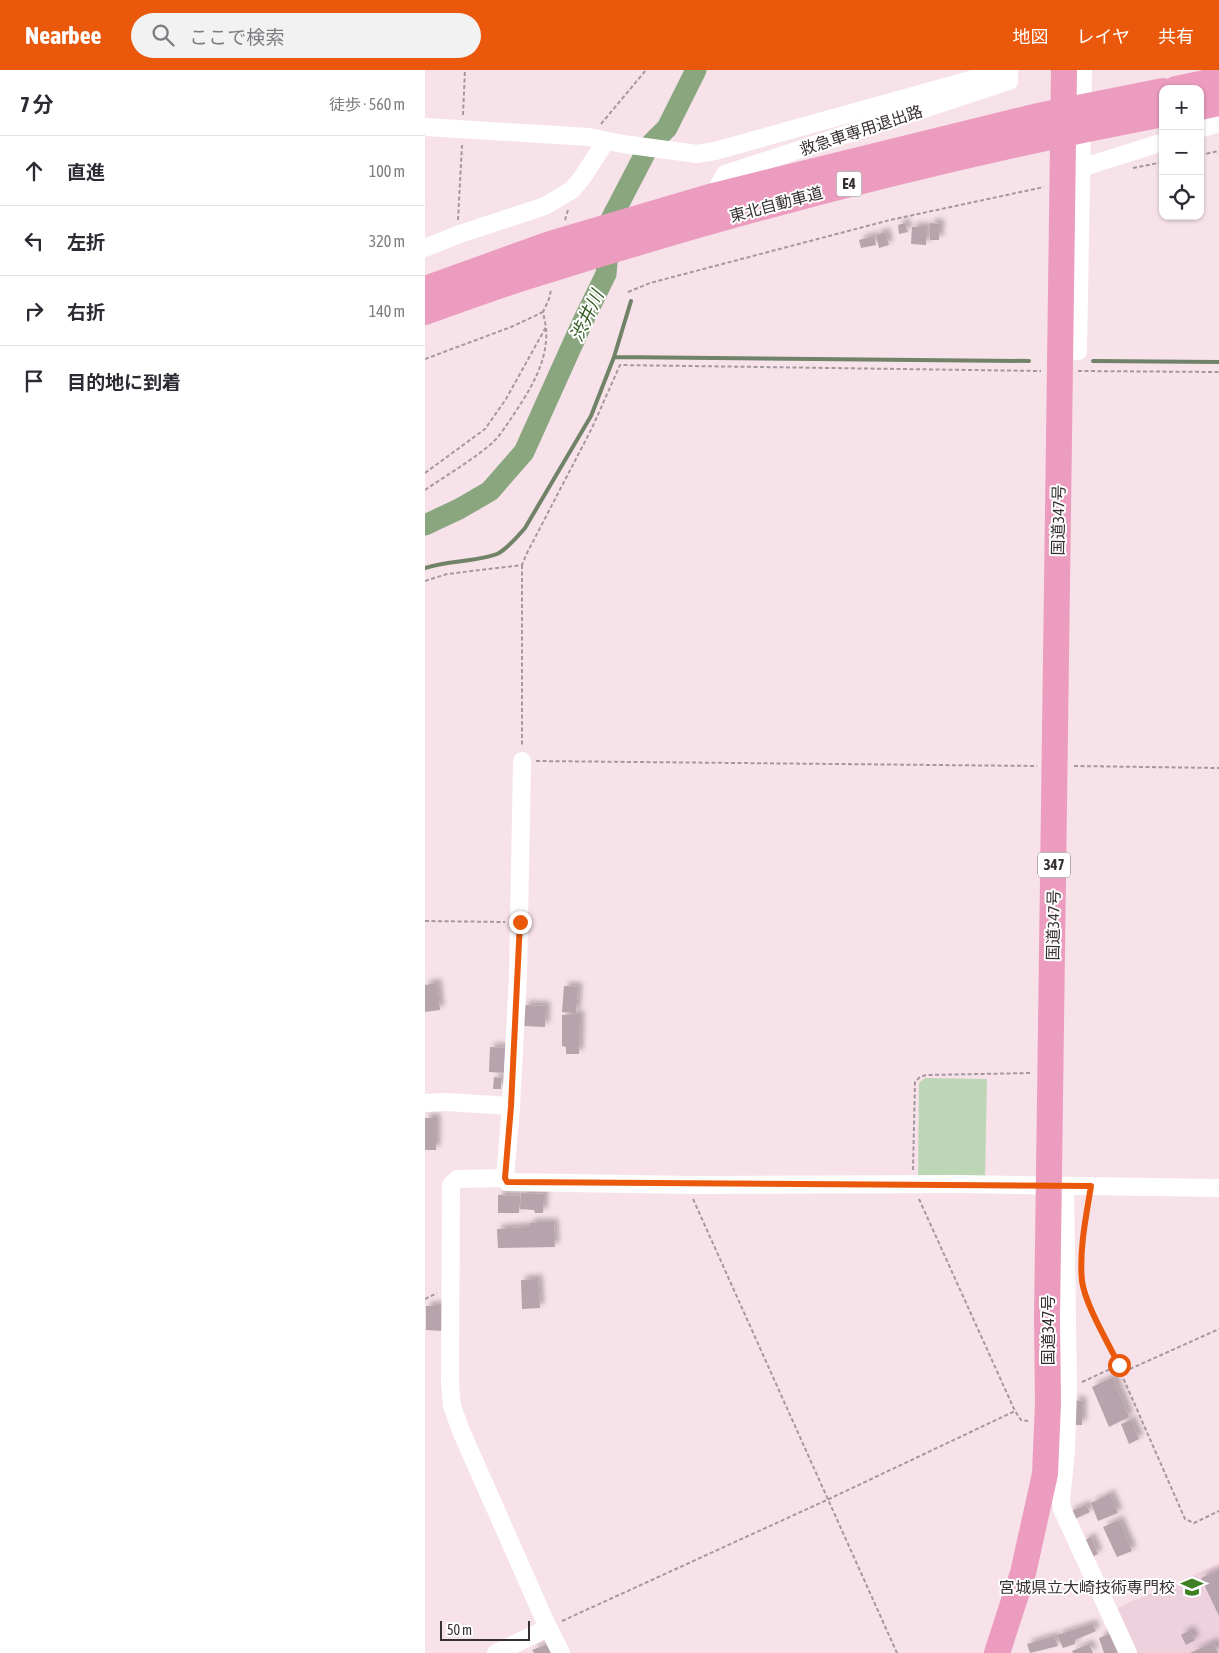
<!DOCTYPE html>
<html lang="ja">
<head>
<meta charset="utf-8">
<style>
  :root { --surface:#fff; --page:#f2f2f3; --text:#2b2b33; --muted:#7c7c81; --line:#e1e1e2; --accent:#ea580c }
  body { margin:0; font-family:"Asap Condensed","Noto Sans JP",sans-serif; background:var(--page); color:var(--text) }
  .controls { position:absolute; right:15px; top:15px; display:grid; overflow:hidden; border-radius:10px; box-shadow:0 1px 4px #0004 }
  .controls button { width:45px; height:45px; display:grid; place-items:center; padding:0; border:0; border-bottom:1px solid var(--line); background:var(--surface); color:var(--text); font:25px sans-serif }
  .scale { position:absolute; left:15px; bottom:12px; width:90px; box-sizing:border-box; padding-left:5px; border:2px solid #373033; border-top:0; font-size:14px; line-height:18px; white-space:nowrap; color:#373033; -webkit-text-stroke:4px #fff; paint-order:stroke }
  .stop { position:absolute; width:15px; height:15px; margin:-11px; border:4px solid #ea580c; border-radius:50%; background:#fff }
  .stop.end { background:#ea580c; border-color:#fff; box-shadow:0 1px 5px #0008 }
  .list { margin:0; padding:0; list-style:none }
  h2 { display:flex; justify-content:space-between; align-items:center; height:65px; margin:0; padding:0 20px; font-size:21px }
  h2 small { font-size:16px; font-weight:400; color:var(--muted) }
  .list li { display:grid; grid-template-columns:32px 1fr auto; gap:15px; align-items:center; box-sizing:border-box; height:70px; padding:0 20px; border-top:1px solid var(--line) }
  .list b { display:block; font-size:19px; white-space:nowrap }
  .list em { font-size:16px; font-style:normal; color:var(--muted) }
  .icon { flex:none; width:28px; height:28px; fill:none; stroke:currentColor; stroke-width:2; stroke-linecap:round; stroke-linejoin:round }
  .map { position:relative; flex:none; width:794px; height:1583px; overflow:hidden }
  header { display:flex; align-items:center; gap:30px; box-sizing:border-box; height:70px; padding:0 25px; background:var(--accent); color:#fff }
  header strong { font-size:24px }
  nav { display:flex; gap:28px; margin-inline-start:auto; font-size:18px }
  .search { width:350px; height:45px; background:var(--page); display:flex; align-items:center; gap:12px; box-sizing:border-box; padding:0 18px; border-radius:28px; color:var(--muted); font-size:19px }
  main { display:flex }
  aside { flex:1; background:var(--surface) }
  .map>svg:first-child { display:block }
  .built { fill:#edd1dd }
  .green { fill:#bdd6b5 }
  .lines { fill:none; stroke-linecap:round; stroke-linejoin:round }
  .stream { stroke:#708368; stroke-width:4 }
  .river { stroke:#89a67f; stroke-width:21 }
  .building { fill:#b6a3ab; filter:url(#shadow) }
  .path { stroke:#a6979d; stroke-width:2; stroke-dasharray:4 2.5; stroke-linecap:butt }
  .minor { stroke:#fff; stroke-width:18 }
  .highway { stroke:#ec9cbf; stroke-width:26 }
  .route { stroke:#ea580c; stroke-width:6 }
  .labels { text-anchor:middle; stroke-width:4; stroke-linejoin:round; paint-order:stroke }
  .shield { fill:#fff; stroke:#736e70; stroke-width:1 }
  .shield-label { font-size:15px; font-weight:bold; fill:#373033 }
  .street-label { font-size:16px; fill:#373033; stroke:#fff }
  .poi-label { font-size:16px; fill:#373033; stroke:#fff; text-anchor:end }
  .water-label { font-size:18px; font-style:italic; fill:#345b24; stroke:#fff }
</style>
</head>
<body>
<header>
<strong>Nearbee</strong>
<div class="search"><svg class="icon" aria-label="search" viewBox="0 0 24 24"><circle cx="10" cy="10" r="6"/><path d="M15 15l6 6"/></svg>ここで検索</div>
<nav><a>地図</a><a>レイヤ</a><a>共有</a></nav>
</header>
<main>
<aside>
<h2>7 分<small>徒歩 · 560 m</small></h2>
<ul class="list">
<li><svg class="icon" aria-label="ahead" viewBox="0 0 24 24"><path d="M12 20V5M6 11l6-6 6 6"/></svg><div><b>直進</b></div><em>100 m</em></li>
<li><svg class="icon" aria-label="left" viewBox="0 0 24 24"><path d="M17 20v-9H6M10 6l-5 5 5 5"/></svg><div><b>左折</b></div><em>320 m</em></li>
<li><svg class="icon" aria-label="right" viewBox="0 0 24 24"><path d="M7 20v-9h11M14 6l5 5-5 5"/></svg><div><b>右折</b></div><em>140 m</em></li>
<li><svg class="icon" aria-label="arrive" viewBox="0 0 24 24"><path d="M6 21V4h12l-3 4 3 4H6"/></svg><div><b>目的地に到着</b></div></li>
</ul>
</aside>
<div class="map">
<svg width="794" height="1583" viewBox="0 0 794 1583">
  <defs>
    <filter id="shadow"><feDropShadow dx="4.5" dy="-4.5" stdDeviation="2.5" flood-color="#0004"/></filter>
  </defs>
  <rect width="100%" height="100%" fill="#f7e2ea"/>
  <!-- built -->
  <path class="built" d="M794 1494V1583H708L687 1540Z"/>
  <!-- green -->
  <path class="green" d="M500 1008 562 1009 560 1110H493L494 1013Z"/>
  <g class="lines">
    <!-- stream -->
    <path class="stream" d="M189 287 604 291
      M668 291 794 292
      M0 498C22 490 56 492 74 483 84 477 93 466 100 458L166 346 189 287 206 231"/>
    <!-- river -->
    <path class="river" d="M0 455 34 439 65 421 99 382 158 251 181 204 186 149 224 76 242 58 271 0"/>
  </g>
  <!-- building -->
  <path class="building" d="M480 153 483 162 474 164 473 155Z
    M505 153 515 154 514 170H505Z
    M487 157H502L501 175 486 174Z
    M460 162 464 175 454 178 451 165Z
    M449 166 451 175 436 178 434 170Z
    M12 913 15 940 0 942V915Z
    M139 916 153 917 151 943 137 942Z
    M99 935 121 936 120 957 98 956Z
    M137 945H155L154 984H141V977L137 976Z
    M65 977 81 978 80 1003 64 1002Z
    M69 1007 76 1008V1019H68Z
    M0 1048H11V1080H0Z
    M96 1123 119 1124 118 1143H110L109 1140 95 1139Z
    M73 1125 94 1126V1143H73Z
    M105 1153H129L130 1177 73 1178 72 1159 104 1157Z
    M113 1209 115 1238 97 1239 96 1210Z
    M1 1236H18V1261L1 1260Z
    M688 1307 704 1347 684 1357 667 1317Z
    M649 1330 657 1331V1355H648Z
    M706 1350 714 1369 704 1374 696 1354Z
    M685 1424 693 1443 673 1451 666 1433Z
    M661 1435 665 1442 648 1450 644 1442Z
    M694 1450 707 1481 692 1487 678 1457Z
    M666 1467 673 1484 665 1488 658 1471Z
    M794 1500V1546L776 1508Z
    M667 1554 671 1561 650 1570V1574L638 1578 632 1565Z
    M765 1560 770 1570 761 1575 756 1565Z
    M686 1563 695 1583H679L674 1568Z
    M629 1566 633 1576 605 1583 602 1574Z
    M789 1572 793 1583H765Z
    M123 1574 126 1583H109L107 1580Z
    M664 1574 668 1583H648L647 1581Z"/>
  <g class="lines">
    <!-- path -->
    <path class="path" d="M38 45 40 0
      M176 54 221 0
      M775 85 794 81
      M708 98 738 92
      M33 150 37 75
      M140 150 143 140
      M203 222 225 213 465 150 619 117
      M0 289 86 257 118 242
      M653 301 794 302
      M0 403 60 359 81 329 121 257 118 242 124 229 126 220
      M0 420C22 405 46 391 66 374 74 367 81 356 87 347 105 320 124 291 121 257
      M97 495V676
      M0 511 22 504 97 495 102 483 167 358 195 295 616 301
      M111 691 612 696
      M649 696 794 698
      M0 851 80 852
      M488 1100 490 1012 495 1007 501 1005 607 1003
      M268 1129 472 1583
      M494 1129 590 1341 596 1350 603 1351
      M657 1178 664 1131
      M657 1210 662 1229 694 1295
      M0 1229 12 1223
      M696 1303 760 1449 769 1453 794 1441
      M657 1312 694 1295 696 1303 794 1259
      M137 1551 404 1429 590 1341"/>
    <!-- minor -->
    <path class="minor" d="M0 57 164 67 198 74 272 84 290 81 581 0
      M775 59 794 53
      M656 98 738 72
      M288 126 300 104 584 11V0
      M0 178 32 165 120 136 147 120 157 108 181 71
      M636 282 653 281 658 0
      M97 691 93 907 86 1036 80 1108 32 1109 26 1115 25 1313 27 1336 36 1361 120 1551 136 1583
      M0 1033 22 1032 86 1036
      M80 1108 82 1112 266 1115 533 1114 794 1118
      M640 1116 643 1318 641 1380 636 1431 637 1439 703 1583
      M71 1583 123 1558"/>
    <!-- highway -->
    <path class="highway" d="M751 19 794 10
      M775 37 794 33
      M0 219 125 174 288 126 613 46 738 21
      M0 242C40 228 79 213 120 201 323 137 529 84 738 44
      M572 1583 598 1503 620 1404 623 1333 622 1249 639 0"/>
  </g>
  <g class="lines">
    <!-- route -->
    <path class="route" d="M95 852 86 1036 80 1108 82 1112C277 1115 471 1113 666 1116 661 1147 654 1180 657 1211 660 1234 683 1273 694 1295"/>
  </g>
  <!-- icons -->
  <defs>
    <g id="university-bare" transform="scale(1.725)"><path d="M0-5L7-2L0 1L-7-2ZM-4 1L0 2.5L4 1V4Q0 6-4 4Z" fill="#3f8022" stroke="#fff" stroke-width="2.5" paint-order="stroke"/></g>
  </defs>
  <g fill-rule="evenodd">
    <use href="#university-bare" x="767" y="1517"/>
  </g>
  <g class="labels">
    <!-- shield labels -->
    <g class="shield">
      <rect x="411.5" y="101.5" width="25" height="25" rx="4"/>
      <rect x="613" y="782.5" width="32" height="25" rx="4"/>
    </g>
    <g class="shield-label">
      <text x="424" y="119">E4</text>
      <text x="629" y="800">347</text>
    </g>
    <!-- street labels -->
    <g class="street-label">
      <text transform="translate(436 60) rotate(-18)" y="6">救急車専用退出路</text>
      <text transform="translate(351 134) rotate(-15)" y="6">東北自動車道</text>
      <text transform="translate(633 450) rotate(-89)" y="6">国道347号</text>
      <text transform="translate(628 855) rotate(-89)" y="6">国道347号</text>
      <text transform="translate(623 1260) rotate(-90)" y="6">国道347号</text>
    </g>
    <!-- poi labels -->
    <g class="poi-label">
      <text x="750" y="1523">宮城県立大崎技術専門校</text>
    </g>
    <!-- water labels -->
    <g class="water-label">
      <text transform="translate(162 246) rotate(-65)" y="6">渋井川</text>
    </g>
  </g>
</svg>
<div class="controls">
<button>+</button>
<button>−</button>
<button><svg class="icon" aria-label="locate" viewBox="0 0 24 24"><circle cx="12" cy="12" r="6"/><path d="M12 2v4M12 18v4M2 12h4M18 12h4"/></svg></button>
</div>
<div class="scale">50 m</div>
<div class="stop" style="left:694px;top:1295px"></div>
<div class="stop end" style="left:95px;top:852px"></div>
</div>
</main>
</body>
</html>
